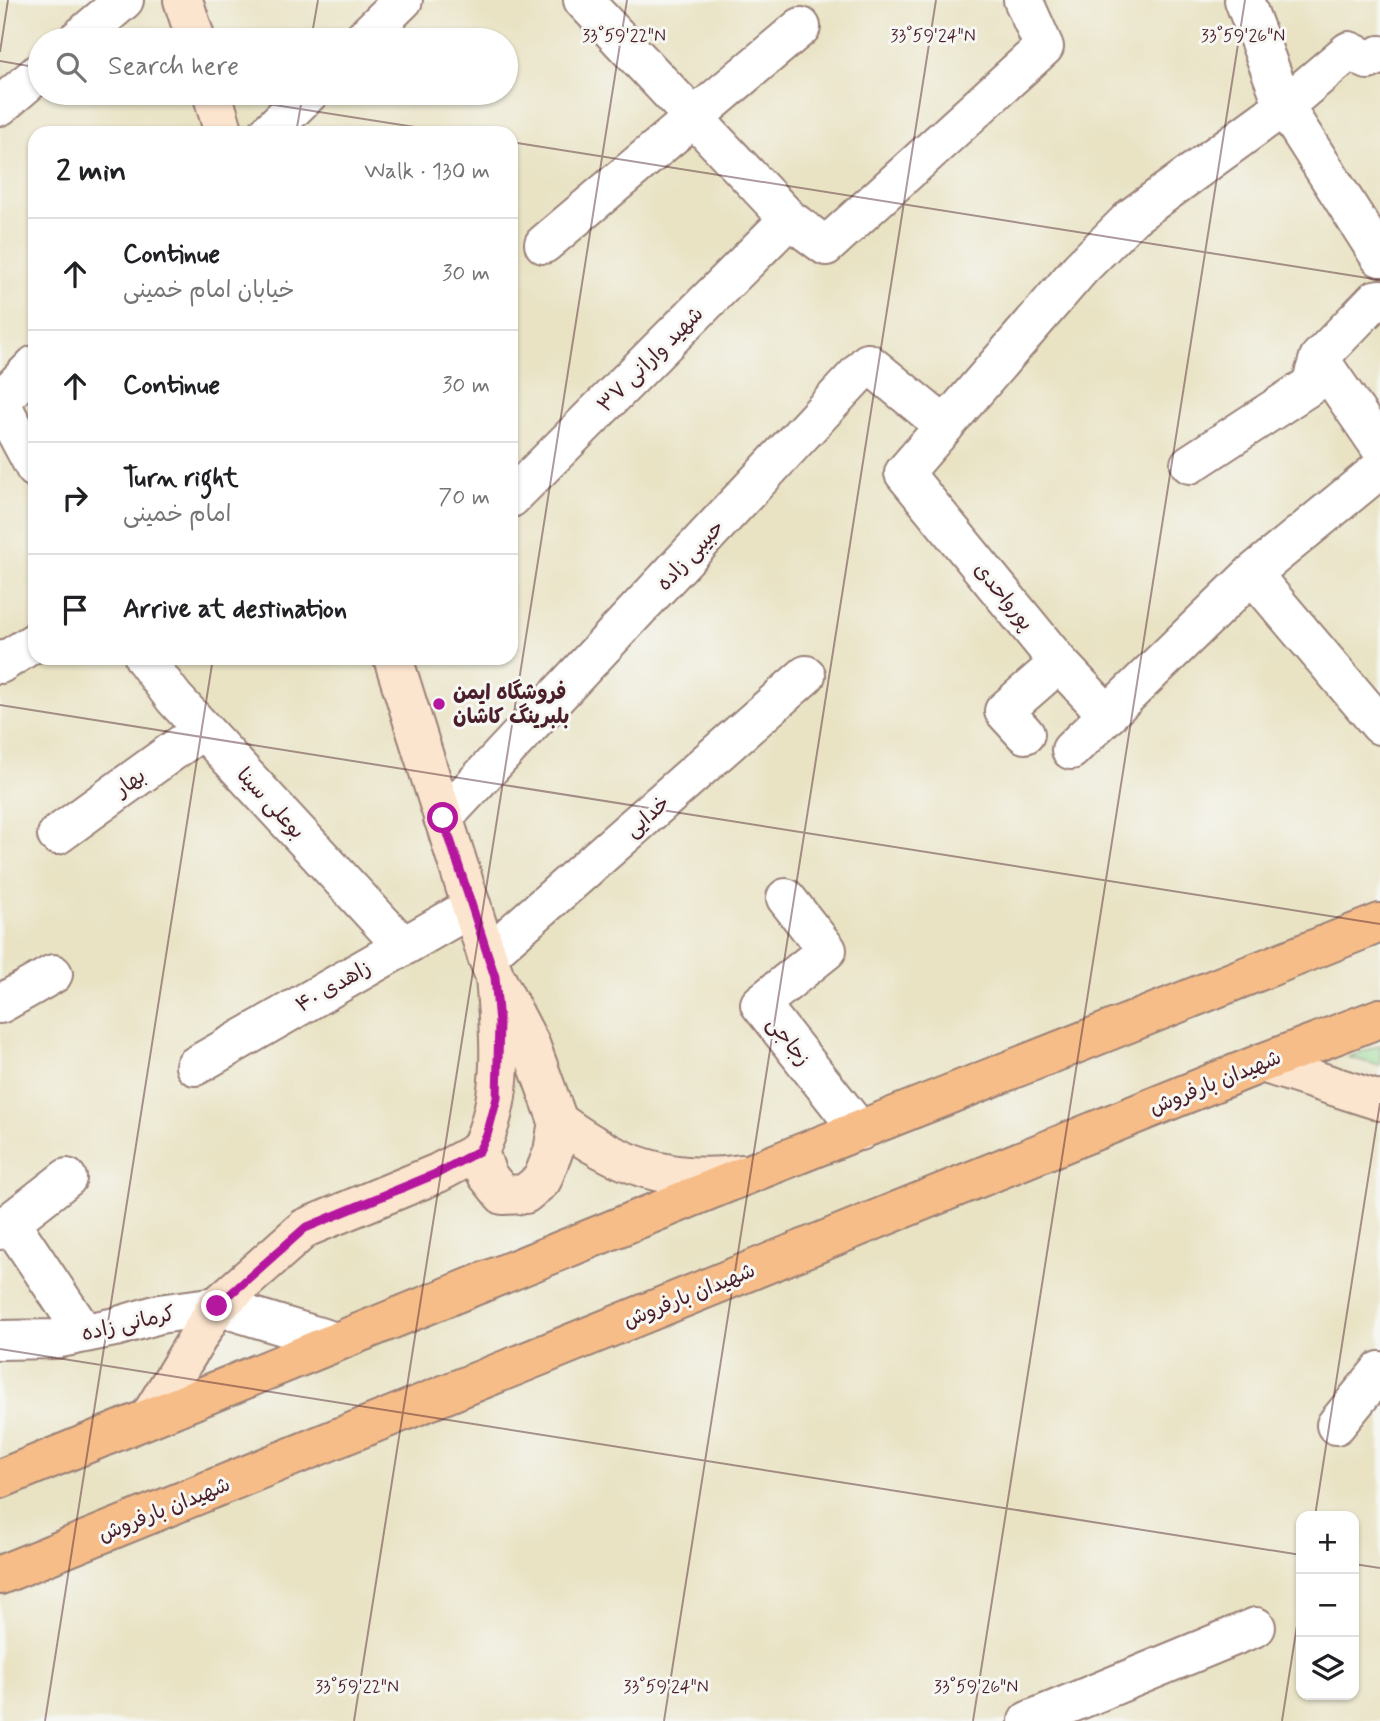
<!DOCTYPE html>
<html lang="en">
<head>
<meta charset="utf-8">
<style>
  :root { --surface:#fff; --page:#f6f6f6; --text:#202124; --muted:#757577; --line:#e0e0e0 }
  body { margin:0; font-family:Mynerve,"Playpen Sans Arabic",sans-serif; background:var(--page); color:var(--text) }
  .controls { position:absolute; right:21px; bottom:21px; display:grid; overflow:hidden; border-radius:14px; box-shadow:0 2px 5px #0004 }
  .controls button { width:63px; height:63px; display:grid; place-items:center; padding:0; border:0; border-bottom:2px solid var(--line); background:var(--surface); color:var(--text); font:35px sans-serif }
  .stop { position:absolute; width:21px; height:21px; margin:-16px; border:5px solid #b5179e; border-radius:50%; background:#fff }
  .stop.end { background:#b5179e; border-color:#fff; box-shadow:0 2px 7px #0008 }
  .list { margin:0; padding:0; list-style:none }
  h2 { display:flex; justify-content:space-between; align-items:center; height:91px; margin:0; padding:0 28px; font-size:30px }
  h2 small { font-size:23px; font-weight:400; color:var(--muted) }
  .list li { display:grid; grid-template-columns:46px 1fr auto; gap:21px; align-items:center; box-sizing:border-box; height:112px; padding:0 28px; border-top:2px solid var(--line) }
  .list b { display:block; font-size:26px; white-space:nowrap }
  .list p { margin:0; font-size:23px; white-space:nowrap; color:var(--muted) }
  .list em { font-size:23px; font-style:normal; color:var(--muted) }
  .icon { flex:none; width:38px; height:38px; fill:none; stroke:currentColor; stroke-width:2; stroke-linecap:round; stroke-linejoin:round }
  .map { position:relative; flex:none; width:1380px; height:1721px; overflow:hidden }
  .search { position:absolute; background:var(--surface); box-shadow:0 2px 5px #0004; left:28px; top:28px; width:490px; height:77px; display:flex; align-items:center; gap:18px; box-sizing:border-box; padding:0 24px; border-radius:38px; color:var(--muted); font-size:26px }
  .panel { position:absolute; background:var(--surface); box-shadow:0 2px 5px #0004; left:28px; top:126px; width:490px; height:539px; border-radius:21px }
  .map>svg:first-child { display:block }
  .green { fill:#94d890; stroke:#6f7c5e; stroke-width:2 }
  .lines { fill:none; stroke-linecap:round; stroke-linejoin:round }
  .street-casing { stroke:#9a8178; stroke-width:42 }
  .secondary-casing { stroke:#9a8178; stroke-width:42 }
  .highway-casing { stroke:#9a8178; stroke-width:42 }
  .street { stroke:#fff; stroke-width:38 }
  .secondary { stroke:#fce5cf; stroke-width:38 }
  .highway { stroke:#f7bd88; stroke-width:38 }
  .route { stroke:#b5179e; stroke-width:9 }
  .ticks { fill:none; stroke:#4a1f2b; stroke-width:2; stroke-opacity:0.45 }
  .poi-dot { fill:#b5179e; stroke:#f6f6f2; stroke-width:2.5 }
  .labels { text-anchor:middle; stroke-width:6; stroke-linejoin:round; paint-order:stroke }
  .street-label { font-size:21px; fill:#4a1f2b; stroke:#f6f6f2 }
  .poi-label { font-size:21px; font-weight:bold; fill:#4a1f2b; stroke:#f6f6f2; text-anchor:start }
  .ticks-label { font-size:18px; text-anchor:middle; fill:#4a1f2b; stroke:#f6f6f2; stroke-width:6; stroke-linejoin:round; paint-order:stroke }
</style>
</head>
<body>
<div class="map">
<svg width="1380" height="1721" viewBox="0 0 1380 1721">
  <rect width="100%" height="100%" fill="#f6f6f2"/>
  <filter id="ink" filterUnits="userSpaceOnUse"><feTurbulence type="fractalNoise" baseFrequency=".0143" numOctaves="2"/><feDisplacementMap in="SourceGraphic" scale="14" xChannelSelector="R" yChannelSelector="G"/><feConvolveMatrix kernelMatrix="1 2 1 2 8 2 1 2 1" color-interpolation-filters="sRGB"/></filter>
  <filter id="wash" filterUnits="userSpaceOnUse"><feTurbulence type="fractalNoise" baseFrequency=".00686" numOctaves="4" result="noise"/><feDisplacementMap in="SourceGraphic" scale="28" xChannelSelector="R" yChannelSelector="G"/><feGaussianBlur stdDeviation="1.57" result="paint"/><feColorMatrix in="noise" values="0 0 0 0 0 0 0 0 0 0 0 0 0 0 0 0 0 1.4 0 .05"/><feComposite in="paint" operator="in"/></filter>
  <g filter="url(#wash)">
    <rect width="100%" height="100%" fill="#e9e3c4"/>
    <!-- green -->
    <path class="green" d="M1380 1045V1066L1349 1057Z"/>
  </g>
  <g filter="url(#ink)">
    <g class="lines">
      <!-- street casing -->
      <g class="street-casing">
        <path id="street" d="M583 0 789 219 826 246 1044 47 1023 0
          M1244 0 1284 106 1380 257
          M77 40 124 0
          M362 40 403 0
          M0 106 40 72
          M268 133 309 93
          M544 244 801 27
          M1319 358 1380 447
          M0 401 35 365
          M0 402 35 468
          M1190 464 1311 385 1319 358 1375 300 1380 299
          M511 498 789 219
          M1252 574 1380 469
          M144 658 174 698 403 946
          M0 664 35 642
          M1108 715 1059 663 904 473 1081 268 1132 217 1284 106 1349 51 1368 60 1380 55
          M1025 734 1004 711 1059 663
          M1071 750 1252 574 1380 725
          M443 818 868 363 945 426
          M57 835 202 730
          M786 898 827 950 760 1004 860 1131
          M487 956 806 675
          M0 1004 53 974
          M195 1066 472 907
          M10 1222 84 1333
          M0 1230 67 1178
          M0 1340 56 1339 115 1327 159 1314 217 1306 336 1342
          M1336 1425 1380 1371
          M1028 1721 1256 1627"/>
      </g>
      <!-- secondary casing -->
      <g class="secondary-casing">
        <path id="secondary" d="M183 0 196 40
          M212 93 224 133
          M393 658 487 956 495 977 530 1044 558 1121 553 1152 542 1180 525 1194 503 1195 487 1175 479 1151C506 1097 500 1035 495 977
          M1262 1063 1380 1101
          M558 1121C616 1164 668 1185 742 1174
          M149 1418 217 1306 305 1228 438 1173 479 1151"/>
      </g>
      <!-- highway casing -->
      <g class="highway-casing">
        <path id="highway" d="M0 1479 754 1172 1380 923
          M0 1575 1262 1063 1380 1018"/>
      </g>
      <!-- street -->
      <use href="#street" class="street"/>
      <!-- secondary -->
      <use href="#secondary" class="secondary"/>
      <!-- highway -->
      <use href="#highway" class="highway"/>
    </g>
  </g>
  <g class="lines" filter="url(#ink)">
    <!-- route -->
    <path class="route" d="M217 1306 305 1228 438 1173 479 1151 487 1135 497 1098 499 1023 495 977 443 818"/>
  </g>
  <!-- ticks -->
  <path class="ticks" d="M311 40 318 0M0 52 8 0M0 61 40 68M199 93 453 133M296 133 303 93M511 142 1380 280M0 705 1380 924M0 1349 1301 1555M1315 1516 1380 1103M1354 1564 1380 1568M45 1721 213 658M354 1721 627 0M664 1721 936 0M973 1721 1245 0M1282 1721 1301 1600"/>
  <!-- markers -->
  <circle class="poi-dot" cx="439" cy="704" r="7"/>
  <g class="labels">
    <!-- street labels -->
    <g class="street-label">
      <text transform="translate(650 359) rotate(-45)" y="7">شهید وارانی ۳۷</text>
      <text transform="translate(690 555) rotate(-47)" y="7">حبیبی زاده</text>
      <text transform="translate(1004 596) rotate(51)" y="7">پورواحدی</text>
      <text transform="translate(130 782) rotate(-36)" y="7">بهار</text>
      <text transform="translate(271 803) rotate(47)" y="7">بوعلی سینا</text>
      <text transform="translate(647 816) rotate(-41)" y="7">خدایی</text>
      <text transform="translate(333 986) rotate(-30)" y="7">زاهدی ۴۰</text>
      <text transform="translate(789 1041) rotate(52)" y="7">زجاجی</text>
      <text transform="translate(1215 1082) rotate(-22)" y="7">شهیدان بارفروش</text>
      <text transform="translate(689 1295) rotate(-22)" y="7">شهیدان بارفروش</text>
      <text transform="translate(128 1323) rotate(-13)" y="7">کرمانی زاده</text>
      <text transform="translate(164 1509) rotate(-22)" y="7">شهیدان بارفروش</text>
    </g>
    <!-- poi labels -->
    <g class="poi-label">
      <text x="453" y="699">فروشگاه ایمن<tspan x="453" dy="24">بلبرینگ کاشان</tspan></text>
    </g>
  </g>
  <g class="ticks-label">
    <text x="624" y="41">33°59'22"N</text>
    <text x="933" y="41">33°59'24"N</text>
    <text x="1243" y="41">33°59'26"N</text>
    <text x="357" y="1692">33°59'22"N</text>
    <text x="666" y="1692">33°59'24"N</text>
    <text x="976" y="1692">33°59'26"N</text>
  </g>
</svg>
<div class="controls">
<button>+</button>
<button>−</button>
<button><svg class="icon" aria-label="layers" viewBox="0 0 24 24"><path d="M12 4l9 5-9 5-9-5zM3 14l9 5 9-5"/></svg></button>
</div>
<div class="stop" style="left:443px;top:818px"></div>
<div class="stop end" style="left:217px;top:1306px"></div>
<div class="search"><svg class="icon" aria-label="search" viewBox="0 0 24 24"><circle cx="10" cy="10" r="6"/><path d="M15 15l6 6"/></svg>Search here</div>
<section class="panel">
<h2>2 min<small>Walk · 130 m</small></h2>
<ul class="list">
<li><svg class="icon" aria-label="ahead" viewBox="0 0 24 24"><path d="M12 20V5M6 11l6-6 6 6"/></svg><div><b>Continue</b><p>خیابان امام خمینی</p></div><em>30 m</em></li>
<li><svg class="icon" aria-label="ahead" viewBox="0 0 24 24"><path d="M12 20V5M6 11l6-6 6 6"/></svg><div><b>Continue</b></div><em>30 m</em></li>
<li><svg class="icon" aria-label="right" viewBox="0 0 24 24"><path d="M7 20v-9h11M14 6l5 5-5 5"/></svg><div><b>Turn right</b><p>امام خمینی</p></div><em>70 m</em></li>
<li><svg class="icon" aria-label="arrive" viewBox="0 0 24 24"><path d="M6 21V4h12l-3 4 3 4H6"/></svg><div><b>Arrive at destination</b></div></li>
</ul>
</section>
</div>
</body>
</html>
